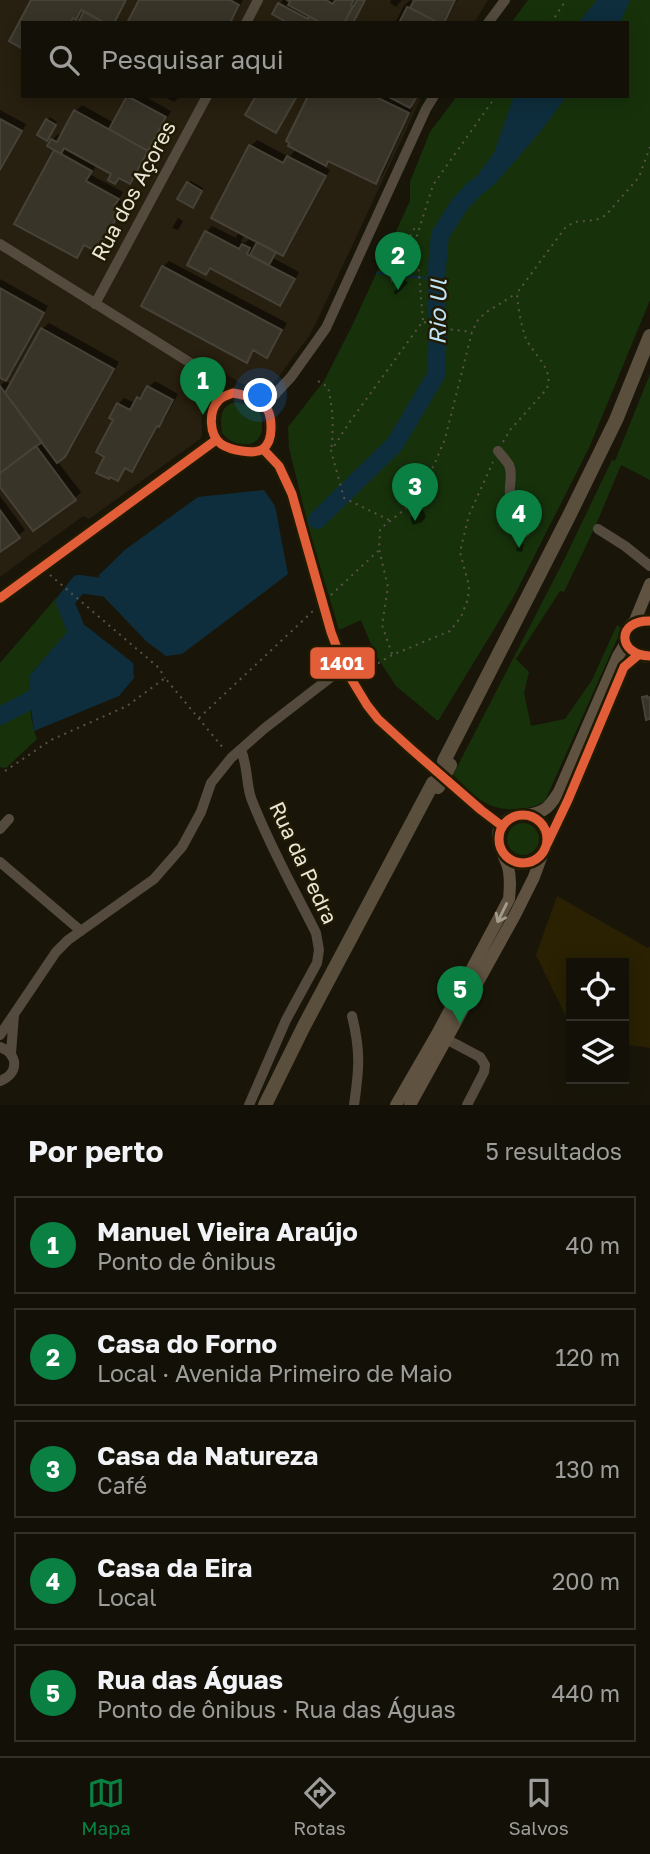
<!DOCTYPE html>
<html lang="pt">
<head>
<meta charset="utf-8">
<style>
  :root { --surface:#131007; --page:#201e15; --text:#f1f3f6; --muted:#9d9d9b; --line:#323028; --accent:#0b8043 }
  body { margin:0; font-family:"Golos Text",sans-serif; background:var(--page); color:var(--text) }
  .controls { position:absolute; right:21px; bottom:21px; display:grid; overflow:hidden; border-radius:0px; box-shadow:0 4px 18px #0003 }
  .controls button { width:63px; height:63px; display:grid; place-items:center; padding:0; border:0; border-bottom:2px solid var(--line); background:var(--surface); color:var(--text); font:35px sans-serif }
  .you { position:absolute; left:261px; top:396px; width:24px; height:24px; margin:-18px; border:5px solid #fff; border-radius:50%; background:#1a73e8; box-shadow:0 0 0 10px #1a73e833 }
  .badge { display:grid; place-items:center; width:46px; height:46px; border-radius:50%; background:var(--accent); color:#fff; font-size:23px; font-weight:700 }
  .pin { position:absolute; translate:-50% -58px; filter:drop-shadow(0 2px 4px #0008) }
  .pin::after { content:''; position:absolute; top:37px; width:24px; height:21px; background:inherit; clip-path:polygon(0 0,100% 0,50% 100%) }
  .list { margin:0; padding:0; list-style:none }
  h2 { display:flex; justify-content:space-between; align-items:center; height:91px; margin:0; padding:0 28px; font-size:30px }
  h2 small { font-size:23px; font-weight:400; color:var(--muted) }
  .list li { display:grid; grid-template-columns:46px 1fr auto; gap:21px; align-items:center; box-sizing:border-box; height:98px; margin:0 14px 14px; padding:0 14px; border:2px solid var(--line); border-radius:0px }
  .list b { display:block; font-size:26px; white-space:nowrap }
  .list p { margin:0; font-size:23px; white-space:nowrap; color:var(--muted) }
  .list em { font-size:23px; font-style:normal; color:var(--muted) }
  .icon { flex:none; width:38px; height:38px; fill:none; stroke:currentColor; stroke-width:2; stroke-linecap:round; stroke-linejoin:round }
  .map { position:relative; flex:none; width:650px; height:1105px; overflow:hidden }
  .search { position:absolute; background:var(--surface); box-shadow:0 4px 18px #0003; left:21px; right:21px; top:21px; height:77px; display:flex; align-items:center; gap:18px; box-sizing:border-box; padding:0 24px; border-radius:0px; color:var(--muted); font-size:26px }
  .sheet { height:651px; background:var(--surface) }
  nav { display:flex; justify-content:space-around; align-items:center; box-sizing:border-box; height:98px; border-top:2px solid var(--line); background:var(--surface); font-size:19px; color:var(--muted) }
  nav a { display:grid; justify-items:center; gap:4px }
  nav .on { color:var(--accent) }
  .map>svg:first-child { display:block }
  .built { fill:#292102 }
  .industrial { fill:#271f0f }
  .green { fill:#17320b }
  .water { fill:#0e2e3d }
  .shadow { fill:#0007; fill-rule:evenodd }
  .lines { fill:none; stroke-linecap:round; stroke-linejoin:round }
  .stream { stroke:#0e2e3d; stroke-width:2.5 }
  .river { stroke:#0e2e3d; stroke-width:18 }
  .building { fill:#393428; stroke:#464238; stroke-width:2 }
  .path { stroke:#595248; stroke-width:2; stroke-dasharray:2 5; stroke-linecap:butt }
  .minor { stroke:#544b3e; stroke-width:10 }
  .major { stroke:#5f5241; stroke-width:12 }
  .highway { stroke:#5a4f3c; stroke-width:14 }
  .highway-bridge { stroke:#5a4f3c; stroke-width:14 }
  .bus-1-casing { stroke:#201a02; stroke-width:14 }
  .bus-1 { stroke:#e15e39; stroke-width:9 }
  .oneway { stroke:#a49c8c }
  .labels { text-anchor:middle; stroke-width:5; stroke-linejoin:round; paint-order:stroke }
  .street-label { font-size:21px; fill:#eae7d8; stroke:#201a02 }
  .water-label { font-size:23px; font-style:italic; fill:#c0e3f7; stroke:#201a02 }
  .line-badge { stroke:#201a02; stroke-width:2.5 }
  .badge-label { font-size:19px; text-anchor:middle; font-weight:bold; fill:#fff }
</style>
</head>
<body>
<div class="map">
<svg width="650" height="1105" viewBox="0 0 650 1105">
  <rect width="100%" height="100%" fill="#191609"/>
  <!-- built -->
  <path class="built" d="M557 896 648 948 650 947V1048L624 1044V963H571V1027L536 955Z"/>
  <!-- industrial -->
  <path class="industrial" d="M0 0H488L474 23H23V96H422L316 323 309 336 276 380 267 386 257 387 249 386 242 384 213 366 201 385 202 435 200 439 89 519 83 516 0 577Z"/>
  <!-- green -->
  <path class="green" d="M528 0H650V300L589 448 513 598 438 721 396 686 375 654 361 620 339 630 309 529 289 448 288 427 324 381 351 328 410 201V182L430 132 457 96H627V23H511Z
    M650 374V480L621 465 595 527 564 592 560 591 516 659 529 672 524 693 531 726 565 719 592 680 617 625 622 628 545 801C535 807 528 808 517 809 485 811 475 795 453 775L563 562 612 460 615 461Z
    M236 402C242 404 252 405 257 410 262 414 262 419 262 425 263 451 233 448 222 433 220 418 220 405 236 402Z
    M57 597 73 626 30 675C30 696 29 720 37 739L6 768 0 767V663Z
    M507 839a16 16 0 1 1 32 0a16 16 0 1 1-32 0Z"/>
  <!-- water -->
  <path class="water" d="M597 0H630L620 23H578Z
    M514 96H567L540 132 495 184 468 205 460 204 467 189 494 153Z
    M264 490 275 506 288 574 182 654 166 656 146 641 103 596 99 575 126 549 198 497Z
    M74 624 86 626 133 663 134 678 119 696 34 731 30 700V675Z"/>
  <!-- shadow -->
  <path class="shadow" d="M33 0H127L117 19 113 23 86 12 83 9 76 18 75 17 71 23H23L11 41Z
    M141 0H243L235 16 228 22Z
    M283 0H355V3L358 0H366L355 20 360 23H292L274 13Z
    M391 0H402L396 7 390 3Z
    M410 0 415 2 416 0H457L445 23H395L404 6Z
    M129 96H144L171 111 136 176 130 182 97 164 91 175 123 192 119 200 126 203 104 244 98 250 86 244 77 256 57 149 52 140 58 134 62 136 76 111 82 105 114 123Z
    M162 96H180L174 102Z
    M258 96H298L282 124 276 131Z
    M310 96H418L411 105 413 107 382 176 376 182 330 160 324 166 330 170 289 248 283 254 277 251 273 258 299 272 286 297 280 303 211 267 205 273 206 232 212 226 236 238 239 231 213 217 251 146 257 140 289 157 297 149ZM245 234 251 237 245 243 241 241Z
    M0 110 26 124 0 173Z
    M50 117 57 122 49 136 47 120Z
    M191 181 203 188 195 203 188 183Z
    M178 218 183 221 178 230 172 228Z
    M169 261 287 323 273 349 267 355 255 349 246 361 163 267Z
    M399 263 402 276 399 278 391 267 393 264Z
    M0 279 48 306 12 373 6 379 0 375Z
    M405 280 408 283 396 295 393 292Z
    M49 323 119 362 71 449 57 461 81 492 75 498 0 484V386L6 380 11 386 42 329Z
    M155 381 178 394 165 419 159 425 138 464 132 470 127 467 117 479 107 456 118 404 124 398 135 403 138 398Z
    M0 496 25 530 0 550Z
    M423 510 426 517 422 522 413 525 410 518 414 514Z
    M518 543 524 544 522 552 516 551Z"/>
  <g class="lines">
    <!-- stream -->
    <path class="stream" d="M377 273 391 274
      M397 275 436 279"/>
    <!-- river -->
    <path class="river" d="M317 520 395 444 436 375 438 328 436 279 440 235 460 204 475 188
      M77 647 78 634 65 602 79 584 123 590
      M0 716 50 690"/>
  </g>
  <!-- building -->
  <path class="building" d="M31 0H126L114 23H105L81 10 76 20 73 18 70 23H23V49L9 41Z
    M139 0H230L239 5 230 23H127Z
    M287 0H326L333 4 335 0H354L351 5 353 6 344 23H321L288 5 290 2Z
    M357 0H365L353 23H344Z
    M414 0H455L444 23H439L410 8Z
    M278 3 308 19 309 16 321 23H288L272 14Z
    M407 7 410 8 439 23H399Z
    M84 11 105 23H78Z
    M127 96 166 117 148 151 109 129Z
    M256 96H297L276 133 245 115Z
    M308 96H374L409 113 376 184 328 161 326 166 288 146 289 143 286 141Z
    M387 96H417L410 108Z
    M74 110 148 151 130 184 119 178 115 184 108 180 111 174 64 148 61 154 47 146 51 139 57 142Z
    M0 119 22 131 0 170Z
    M46 119 56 125 47 141 37 135Z
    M249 145 283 163 287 156 326 176 283 256 211 218Z
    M54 150 92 171 86 181 119 199 114 206 121 210 98 252 84 245 77 258 14 224Z
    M187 182 202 191 193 208 177 199Z
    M205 231 239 249 242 244 250 248 247 254 295 279 280 306 210 268 206 275 187 265Z
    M257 242 276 252 269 265 250 255Z
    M397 265 400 280 392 281 389 266Z
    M162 266 282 330 267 358 253 350 247 363 141 306Z
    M0 288 44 313 6 381 0 378Z
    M41 328 114 369 65 457 57 463 5 393Z
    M0 386 42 442 0 473Z
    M147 386 173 400 159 427 157 426 132 472 125 468 118 481 110 477 109 479 96 473 104 457 96 452 113 420 109 418 117 403 130 410 137 397 140 399Z
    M36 446 76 500 33 531 0 487V473Z
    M0 510 20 538 0 552Z
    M647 696V698L650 697V719L646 720 642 697Z"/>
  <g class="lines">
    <!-- path -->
    <path class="path" d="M551 23 566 0
      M392 234 398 236 395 249 400 250 410 237 415 239
      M410 236 414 229 417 231
      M424 322 438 328 472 332
      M318 381 328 387C333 409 334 429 331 451
      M503 442 510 430 546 390C556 371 534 355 526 339 521 325 518 308 517 293L565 228 574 222 596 220 606 215 639 177 650 147
      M389 520 344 498 331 451 349 423 423 321 416 239 433 185 496 96
      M50 575 159 668 165 678
      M331 595 378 551
      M392 654 382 625 388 587 379 549 380 529 414 502 434 465 445 439 472 332 478 320 485 313 517 293
      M360 674 392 655 450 631 461 617 468 599 469 586 460 552 469 515 493 462
      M199 718 313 611
      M5 771 51 740 127 706 165 678 224 749"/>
    <!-- minor -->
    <path class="minor" d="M246 23 258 0
      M488 23 505 0
      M0 244 213 377 222 396
      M95 304 207 96
      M233 393C243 395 257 397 264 404 270 409 270 417 271 424 272 449 260 456 236 450 226 447 220 446 214 436 209 417 210 397 233 393Z
      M265 405 291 377 326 328 426 109 434 96
      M263 449 279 466 292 494 331 632 344 667 367 705 378 719 411 749 481 810 502 826
      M498 451C502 456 506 460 509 465 514 476 507 489 511 500 516 513 524 516 525 532
      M598 529 625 546 650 566
      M0 598 216 440
      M241 750C248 767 246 783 251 798 269 845 294 889 316 933L319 950 317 963 286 1020 249 1105
      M0 829 9 819
      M0 862 81 931
      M352 1016C361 1052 359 1070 354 1105
      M0 1035 56 952 68 940 154 879 182 847 201 812 211 783 231 758 265 728 344 667
      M448 1040 480 1057 485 1065 484 1072 467 1105
      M0 1047C19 1054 19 1074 0 1081
      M11 1053 14 1015"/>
    <!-- major -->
    <path class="major" d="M650 621C617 614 617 661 650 656
      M634 623 650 584
      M527 815C546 812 549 807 559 792L618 656 626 643
      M547 844 568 800 624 667 637 656
      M396 1105 437 1034 509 899C510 888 511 878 508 867 503 850 487 832 510 818 516 814 523 814 530 816 572 830 527 893 500 848
      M410 1105 515 915 534 877 542 855"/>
    <!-- highway -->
    <path class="highway" d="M444 761 569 516 616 420 650 336
      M265 1105 304 1026 433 783"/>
    <!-- highway-bridge -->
    <path class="highway-bridge" d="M438 787 450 765"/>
    <!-- bus-1 casing -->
    <g class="bus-1-casing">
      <path id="bus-1" d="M233 393C256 397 272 401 271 429 271 436 269 444 263 449 257 453 249 452 242 451 235 450 227 448 221 444 209 435 208 411 219 400 223 396 228 395 233 393Z
        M263 449 279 466 292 494 331 632 344 667 367 705 378 719 411 749 481 810 502 826
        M0 598 216 440
        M650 621C616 620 617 655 650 656
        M499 839a24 24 0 1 1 48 0a24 24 0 1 1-48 0Z
        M547 844 568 800 624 667 637 656"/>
    </g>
    <!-- bus-1 -->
    <use href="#bus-1" class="bus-1"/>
  </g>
  <!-- one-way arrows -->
  <defs><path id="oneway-shaft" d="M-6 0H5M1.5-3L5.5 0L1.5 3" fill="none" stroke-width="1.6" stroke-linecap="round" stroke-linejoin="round" transform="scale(1.75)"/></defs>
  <use class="oneway" href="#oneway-shaft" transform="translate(502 913) rotate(116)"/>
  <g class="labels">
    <!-- street labels -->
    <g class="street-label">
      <text transform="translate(134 191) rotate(-62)" y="7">Rua dos Açores</text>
      <text transform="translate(303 863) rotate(65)" y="7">Rua da Pedra</text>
    </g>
    <!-- water labels -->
    <g class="water-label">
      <text transform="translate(438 312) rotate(-89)" y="8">Rio Ul</text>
    </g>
  </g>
  <rect class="line-badge" x="309" y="646" width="67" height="34" rx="7" fill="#e15e39"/>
  <g class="badge-label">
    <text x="342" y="670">1401</text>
  </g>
</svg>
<div class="controls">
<button><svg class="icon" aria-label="locate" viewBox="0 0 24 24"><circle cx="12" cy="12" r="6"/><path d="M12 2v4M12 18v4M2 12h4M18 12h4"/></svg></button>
<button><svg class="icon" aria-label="layers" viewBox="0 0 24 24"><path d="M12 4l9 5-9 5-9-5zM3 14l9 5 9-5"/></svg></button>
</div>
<div class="you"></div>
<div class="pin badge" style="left:203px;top:415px">1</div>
<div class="pin badge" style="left:398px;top:290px">2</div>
<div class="pin badge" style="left:415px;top:521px">3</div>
<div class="pin badge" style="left:519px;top:548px">4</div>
<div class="pin badge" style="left:460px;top:1024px">5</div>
<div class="search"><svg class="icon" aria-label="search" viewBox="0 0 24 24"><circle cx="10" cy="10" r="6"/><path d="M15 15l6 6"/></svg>Pesquisar aqui</div>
</div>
<section class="sheet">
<h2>Por perto<small>5 resultados</small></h2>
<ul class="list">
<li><span class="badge">1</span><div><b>Manuel Vieira Araújo</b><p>Ponto de ônibus</p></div><em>40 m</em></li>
<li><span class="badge">2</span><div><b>Casa do Forno</b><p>Local · Avenida Primeiro de Maio</p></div><em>120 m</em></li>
<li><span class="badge">3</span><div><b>Casa da Natureza</b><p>Café</p></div><em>130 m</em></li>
<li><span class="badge">4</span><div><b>Casa da Eira</b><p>Local</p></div><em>200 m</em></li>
<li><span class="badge">5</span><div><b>Rua das Águas</b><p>Ponto de ônibus · Rua das Águas</p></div><em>440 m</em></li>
</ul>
</section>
<nav>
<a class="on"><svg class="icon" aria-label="map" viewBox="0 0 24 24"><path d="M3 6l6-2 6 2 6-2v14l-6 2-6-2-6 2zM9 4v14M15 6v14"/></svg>Mapa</a>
<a><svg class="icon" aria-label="directions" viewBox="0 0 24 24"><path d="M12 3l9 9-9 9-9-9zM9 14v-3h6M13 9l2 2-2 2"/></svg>Rotas</a>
<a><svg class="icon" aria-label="saved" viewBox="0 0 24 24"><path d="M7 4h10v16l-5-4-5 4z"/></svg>Salvos</a>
</nav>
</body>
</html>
